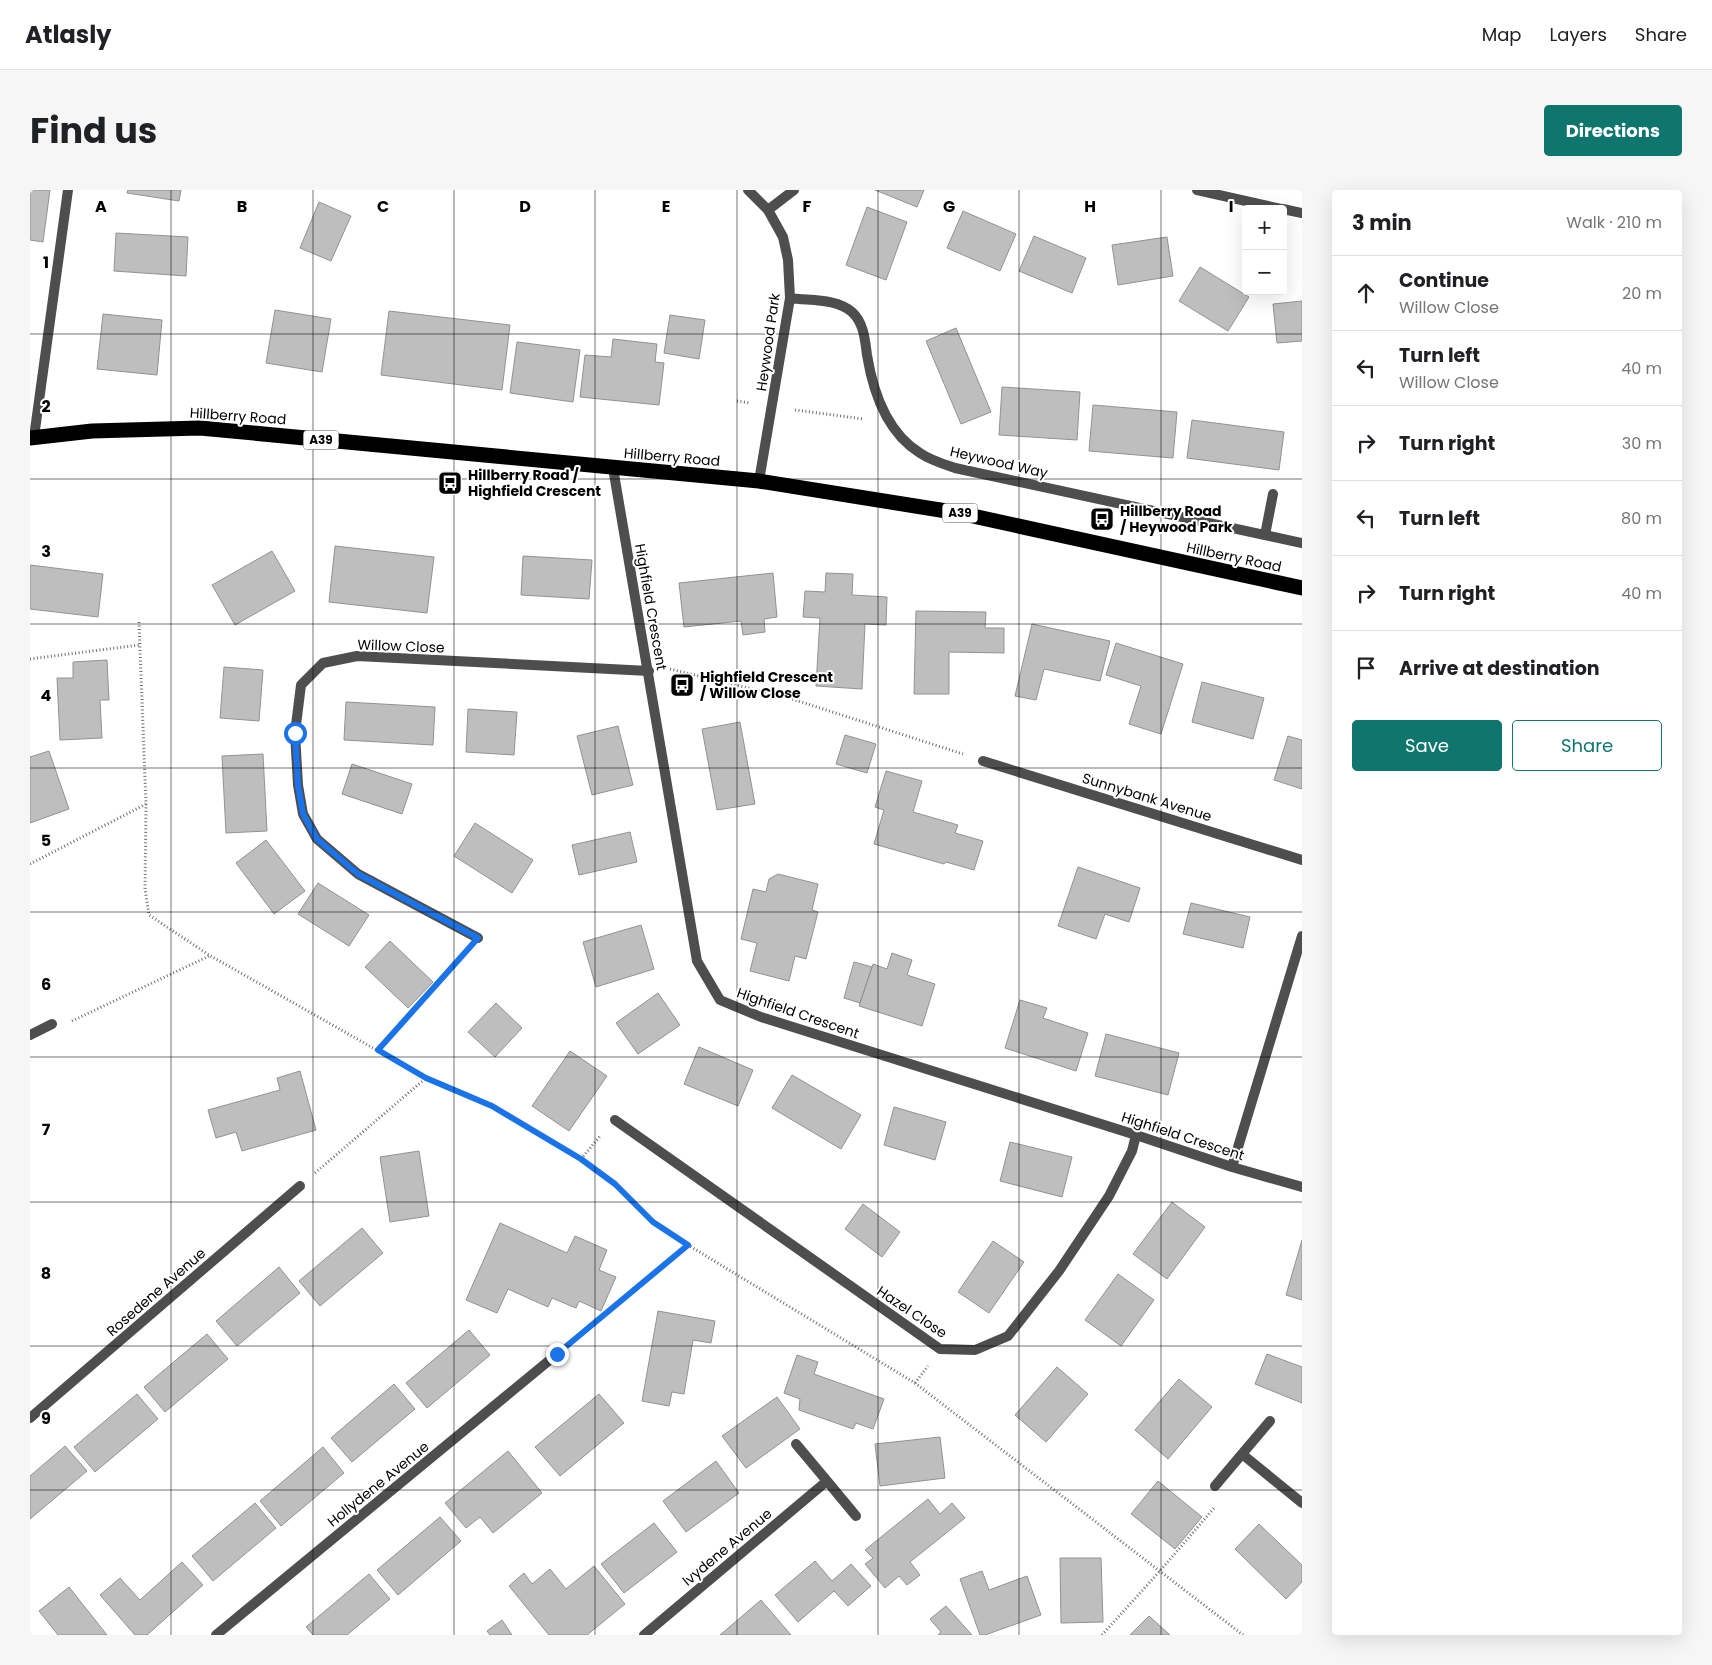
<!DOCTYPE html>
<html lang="en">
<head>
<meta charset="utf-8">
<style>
  :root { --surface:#fff; --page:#f6f6f6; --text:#202124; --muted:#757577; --line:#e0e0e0; --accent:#0f766e }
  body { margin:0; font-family:Poppins,sans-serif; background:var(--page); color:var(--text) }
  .controls { position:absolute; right:15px; top:15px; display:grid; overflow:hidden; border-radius:5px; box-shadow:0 5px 20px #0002 }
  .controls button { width:45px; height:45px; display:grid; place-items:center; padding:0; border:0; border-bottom:1px solid var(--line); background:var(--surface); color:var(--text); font:25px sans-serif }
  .stop { position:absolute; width:15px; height:15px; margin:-11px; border:4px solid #1a73e8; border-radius:50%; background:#fff }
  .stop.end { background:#1a73e8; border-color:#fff; box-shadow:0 1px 5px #0008 }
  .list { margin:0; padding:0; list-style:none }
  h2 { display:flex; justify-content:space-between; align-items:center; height:65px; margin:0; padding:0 20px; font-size:21px }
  h2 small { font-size:16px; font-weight:400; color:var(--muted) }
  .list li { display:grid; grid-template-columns:32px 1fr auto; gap:15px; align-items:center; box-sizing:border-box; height:75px; padding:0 20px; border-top:1px solid var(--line) }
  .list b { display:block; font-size:19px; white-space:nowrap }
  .list p { margin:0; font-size:16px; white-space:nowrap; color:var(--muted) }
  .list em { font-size:16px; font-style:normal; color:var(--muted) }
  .actions { display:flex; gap:10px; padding:15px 20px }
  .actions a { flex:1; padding:11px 0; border:1px solid var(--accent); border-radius:5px; text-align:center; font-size:18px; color:var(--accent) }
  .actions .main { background:var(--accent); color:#fff }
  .icon { flex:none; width:28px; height:28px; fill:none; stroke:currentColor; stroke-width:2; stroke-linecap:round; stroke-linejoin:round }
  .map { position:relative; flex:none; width:1272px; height:1445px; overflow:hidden; border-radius:5px }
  header { display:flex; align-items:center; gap:30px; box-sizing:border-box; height:70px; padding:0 25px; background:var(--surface); border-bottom:1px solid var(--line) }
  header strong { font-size:24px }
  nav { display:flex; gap:28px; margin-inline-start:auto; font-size:18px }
  .intro { display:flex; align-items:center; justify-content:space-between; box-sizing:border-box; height:120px; padding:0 30px }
  h1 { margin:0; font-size:35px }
  .button { padding:12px 22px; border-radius:5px; background:var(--accent); color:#fff; font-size:18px; font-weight:700 }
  main { display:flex; gap:30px; padding:0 30px }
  aside { flex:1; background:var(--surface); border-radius:5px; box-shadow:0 5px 20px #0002 }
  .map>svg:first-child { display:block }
  .building { fill:#bebebe; stroke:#929292 }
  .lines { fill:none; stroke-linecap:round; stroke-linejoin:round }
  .path { stroke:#707070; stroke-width:3; stroke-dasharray:1 2.5; stroke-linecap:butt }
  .lane { stroke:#4e4e4e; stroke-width:10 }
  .street { stroke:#4e4e4e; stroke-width:10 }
  .highway { stroke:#000; stroke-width:15 }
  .route { stroke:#1a73e8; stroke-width:6 }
  .grid { fill:none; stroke:#000; stroke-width:1; stroke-opacity:0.55 }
  .labels { text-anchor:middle; stroke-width:4; stroke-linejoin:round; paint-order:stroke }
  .shield { fill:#fff; stroke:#4c4c4c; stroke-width:1 }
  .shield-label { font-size:12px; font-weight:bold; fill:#000 }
  .street-label { font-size:14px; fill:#000; stroke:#fff }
  .poi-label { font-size:14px; font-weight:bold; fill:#000; stroke:#fff; text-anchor:start }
  .grid-label { font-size:16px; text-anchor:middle; font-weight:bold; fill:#000; stroke:#fff; stroke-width:4; stroke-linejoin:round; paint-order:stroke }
</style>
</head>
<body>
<header>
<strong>Atlasly</strong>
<nav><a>Map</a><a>Layers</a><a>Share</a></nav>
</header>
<div class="intro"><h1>Find us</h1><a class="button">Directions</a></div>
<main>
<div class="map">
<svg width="1272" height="1445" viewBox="0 0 1272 1445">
  <rect width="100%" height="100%" fill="#fff"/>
  <!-- building -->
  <path class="building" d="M0 0H20L13 52 0 50Z
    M98 0H151L149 11 97 3Z
    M845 0H894L887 17Z
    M289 12 321 26 301 71 270 58Z
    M837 17 877 32 856 90 816 75Z
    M933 21 986 44 970 81 917 58Z
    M86 43 158 47 156 86 84 81Z
    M1004 46 1056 68 1042 103 989 81Z
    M1137 47 1143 86 1088 95 1082 55Z
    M1170 77 1219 107 1198 141 1149 111Z
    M1272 111V151L1247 153 1243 114Z
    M245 120 301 129 292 182 236 173Z
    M359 121 480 135 472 200 351 185Z
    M73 124 132 130 127 185 67 179Z
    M640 125 675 130 669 169 634 163Z
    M926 138 961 222 931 234 896 151Z
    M583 149 627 154 625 172 634 173 629 215 550 207 555 165 581 167Z
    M487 152 550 160 543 212 480 203Z
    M972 197 1050 202 1047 250 969 245Z
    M1063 215 1147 222 1143 268 1059 261Z
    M1162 230 1254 242 1249 280 1157 268Z
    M305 356 404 367 397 423 299 412Z
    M242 361 265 401 205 435 182 395Z
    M493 366 562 370 559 409 491 405Z
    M0 375 73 384 68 427 0 419Z
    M743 383 747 427 734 429 735 442 713 445 711 431 654 437 649 393Z
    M796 383 823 384 822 405 857 407 856 435 835 434 832 499 786 496 790 428 773 427 775 401 795 402Z
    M886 421 956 422 955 438H974V463L919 462V504H884Z
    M1002 434 1080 451 1070 491 1014 479 1006 510 985 506Z
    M1086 453 1153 474 1131 544 1099 534 1111 496 1076 485Z
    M77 470 79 510H70L72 548 30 550 27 488H43V472Z
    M194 477 233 480 229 531 190 528Z
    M1172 492 1234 508 1223 549 1162 532Z
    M316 512 405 517 403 555 314 550Z
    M438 519 487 522 484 565 436 562Z
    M710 532 725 614 687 620 672 539Z
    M588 536 603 595 562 605 547 546Z
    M815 545 846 554 837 583 806 574Z
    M1258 546 1272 550V599L1244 590Z
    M19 561 39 619 0 633V567Z
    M233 564 237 641 196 643 192 566Z
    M322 574 382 594 372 624 312 604Z
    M856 581 892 591 883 622 928 635 925 643 953 651 944 680 916 672 914 674 844 654 854 620 845 617Z
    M445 633 503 670 482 703 424 666Z
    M600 642 607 672 549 685 542 655Z
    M236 650 275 701 244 724 206 673Z
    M1048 677 1110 698 1099 732 1075 724 1066 749 1028 736Z
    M748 684 788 694 782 720 788 722 776 769 765 766 759 791 720 781 727 753 711 749 723 699 736 702 739 689Z
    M288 693 339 725 319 756 268 724Z
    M1161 713 1220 727 1213 758 1153 744Z
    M611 735 624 779 566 797 553 752Z
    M360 751 403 792 378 818 335 777Z
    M862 763 882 770 877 785 905 794 892 836 829 816 843 774 857 779Z
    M824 772 842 777 830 813 814 808Z
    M628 803 650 835 608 864 586 833Z
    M990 810 1017 818 1013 828 1058 843 1046 881 975 858Z
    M466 813 492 838 465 867 438 842Z
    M1076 844 1149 863 1138 905 1065 886Z
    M669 857 723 880 708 916 654 894Z
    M540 861 577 886 539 941 502 916Z
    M270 881 286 940 212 961 206 942 186 948 178 920 250 900 247 888Z
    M762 885 831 925 811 959 742 918Z
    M864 917 916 932 905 970 854 955Z
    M980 952 1042 967 1032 1007 970 991Z
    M389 961 399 1026 360 1032 350 967Z
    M1142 1012 1175 1037 1137 1089 1103 1064Z
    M833 1014 870 1042 852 1067 815 1039Z
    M470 1033 537 1063 545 1046 577 1060 569 1080 586 1087 571 1121 549 1111 546 1118 522 1108 518 1117 478 1099 467 1123 436 1110Z
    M332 1038 353 1063 290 1116 269 1091Z
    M1272 1050V1110L1256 1105Z
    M963 1051 994 1072 959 1123 928 1102Z
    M249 1077 270 1103 207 1156 186 1131Z
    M1088 1084 1124 1110 1091 1156 1055 1130Z
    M628 1121 685 1131 681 1153 663 1150 654 1204 642 1202 639 1216 612 1211Z
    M439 1140 460 1165 397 1218 376 1193Z
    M177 1144 198 1169 135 1222 114 1197Z
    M1237 1164 1272 1177V1213L1225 1194Z
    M767 1165 788 1172 784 1184 854 1209 843 1239 826 1233 823 1239 769 1220 770 1209 754 1203Z
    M1027 1177 1058 1204 1016 1252 985 1225Z
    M1149 1189 1182 1217 1138 1269 1105 1240Z
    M364 1194 385 1219 322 1272 301 1248Z
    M107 1204 128 1229 65 1282 44 1257Z
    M569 1204 594 1233 530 1286 505 1257Z
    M747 1207 770 1239 716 1278 692 1246Z
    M910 1247 915 1288 850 1296 845 1254Z
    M35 1256 57 1281 0 1329V1286Z
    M293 1257 314 1283 251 1336 230 1311Z
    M478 1261 512 1303 463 1343 450 1327 436 1338 415 1313Z
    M686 1271 709 1303 656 1342 633 1311Z
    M1128 1291 1172 1327 1145 1359 1101 1324Z
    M898 1309 910 1324 922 1313 935 1328 880 1372 890 1385 877 1395 869 1386 855 1398 835 1374 843 1368 835 1360Z
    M225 1313 246 1338 183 1391 162 1366Z
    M410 1327 431 1351 368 1405 347 1380Z
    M624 1333 647 1362 594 1403 571 1374Z
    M1229 1334 1272 1375V1392L1256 1409 1205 1359Z
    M1030 1368H1071L1073 1432 1031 1433Z
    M785 1371 802 1391 821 1374 841 1396 818 1416 804 1401 768 1432 745 1405Z
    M152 1372 173 1395 117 1445H105L70 1405 90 1388 110 1410Z
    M564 1376 595 1414 557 1445H519L479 1396 494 1383 502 1394 520 1379 536 1399Z
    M952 1381 959 1400 997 1386 1011 1425 955 1445H950L930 1389Z
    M339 1384 360 1409 317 1445H283L276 1437Z
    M39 1397 77 1445H28L9 1421Z
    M731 1410 761 1445H690Z
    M916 1416 942 1445H908L911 1442 900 1429Z
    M1119 1426 1140 1445H1100Z
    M472 1430 482 1445H460L457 1441Z"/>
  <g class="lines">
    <!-- path -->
    <path class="path" d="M707 211 720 213
      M765 220 834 229
      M109 432 116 614 115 699 119 725 179 765 396 888 462 916 551 969 585 994 623 1032 658 1055 885 1193 1213 1445
      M0 469 109 455
      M640 479 759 508 933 564
      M0 674 116 614
      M42 831 179 766
      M348 860 435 763
      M551 969 571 945
      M285 983 396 888
      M541 1152 658 1055
      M885 1193 898 1176
      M1072 1445 1129 1382 1185 1317"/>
    <!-- lane -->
    <path class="lane" d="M4 247 38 0"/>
    <!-- street -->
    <path class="street" d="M718 0 738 20 753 47 758 70 760 108 729 291
      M1167 0 1251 19
      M1253 19 1272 23
      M738 20 764 0
      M760 108C780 111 806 108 822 122 834 133 835 150 837 165 843 202 856 242 890 263 900 270 913 274 925 278L1272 353
      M583 278 667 771 690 810 731 827 1106 945 1202 977 1272 997
      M1235 345 1243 304
      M953 571 1272 670
      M448 748 328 684 287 649 273 624 268 595 265 543 271 495 293 473 327 466 619 481
      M0 845 22 834
      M585 930 910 1159 945 1160 978 1146 1029 1081 1079 1006 1102 961 1106 945
      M1202 977 1272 746
      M0 1228 270 996
      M1212 1264 1240 1231
      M797 1291 826 1326
      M1185 1296 1212 1264 1272 1313
      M186 1445 527 1164
      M614 1445 797 1291 766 1254"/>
    <!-- highway -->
    <path class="highway" d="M0 248 62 241 170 238 729 291 929 323 1272 398"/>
  </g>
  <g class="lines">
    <!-- route -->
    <path class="route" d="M265 543 268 595 273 624 287 649 328 684 448 748 348 860 396 888 462 916 551 969 585 994 623 1032 658 1055 527 1164"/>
  </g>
  <!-- grid -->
  <path class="grid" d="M141 0V1445M283 0V1445M424 0V1445M565 0V1445M707 0V1445M848 0V1445M989 0V1445M1131 0V1445M0 144H1272M0 289H1272M0 434H1272M0 578H1272M0 722H1272M0 867H1272M0 1012H1272M0 1156H1272M0 1300H1272"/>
  <!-- icons -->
  <defs>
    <g id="bus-square" transform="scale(1.25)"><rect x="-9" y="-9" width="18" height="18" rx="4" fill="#000" stroke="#fff"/><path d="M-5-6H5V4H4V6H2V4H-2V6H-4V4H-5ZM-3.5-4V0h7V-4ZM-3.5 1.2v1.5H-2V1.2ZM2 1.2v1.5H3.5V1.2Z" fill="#fff"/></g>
  </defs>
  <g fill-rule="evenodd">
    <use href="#bus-square" x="420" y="293"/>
    <use href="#bus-square" x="1072" y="329"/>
    <use href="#bus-square" x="652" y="495"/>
  </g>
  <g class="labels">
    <!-- shield labels -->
    <g class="shield">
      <rect x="273.5" y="240.5" width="35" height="19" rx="4"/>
      <rect x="912.5" y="313.5" width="35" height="19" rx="4"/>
    </g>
    <g class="shield-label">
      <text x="291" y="254">A39</text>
      <text x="930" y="327">A39</text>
    </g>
    <!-- street labels -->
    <g class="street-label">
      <text transform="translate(738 152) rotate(-82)" y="5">Heywood Park</text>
      <text transform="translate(208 226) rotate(4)" y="5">Hillberry Road</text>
      <text transform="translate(642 267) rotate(5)" y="5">Hillberry Road</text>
      <text transform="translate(969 272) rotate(13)" y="5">Heywood Way</text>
      <text transform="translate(1204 367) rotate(12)" y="5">Hillberry Road</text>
      <text transform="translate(621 417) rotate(80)" y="5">Highfield Crescent</text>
      <text transform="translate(371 456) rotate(2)" y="5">Willow Close</text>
      <text transform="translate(1117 607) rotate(17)" y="5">Sunnybank Avenue</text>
      <text transform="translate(768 823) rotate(19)" y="5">Highfield Crescent</text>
      <text transform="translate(1153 946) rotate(18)" y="5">Highfield Crescent</text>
      <text transform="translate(126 1102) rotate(-41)" y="5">Rosedene Avenue</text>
      <text transform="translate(882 1122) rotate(34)" y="5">Hazel Close</text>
      <text transform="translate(348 1294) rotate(-39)" y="5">Hollydene Avenue</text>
      <text transform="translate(697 1357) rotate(-40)" y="5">Ivydene Avenue</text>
    </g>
    <!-- poi labels -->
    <g class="poi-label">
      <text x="438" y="290">Hillberry Road /<tspan x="438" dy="16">Highfield Crescent</tspan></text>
      <text x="1090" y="326">Hillberry Road<tspan x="1090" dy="16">/ Heywood Park</tspan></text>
      <text x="670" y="492">Highfield Crescent<tspan x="670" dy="16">/ Willow Close</tspan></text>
    </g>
  </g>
  <g class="grid-label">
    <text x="71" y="22">A</text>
    <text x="212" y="22">B</text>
    <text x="353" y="22">C</text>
    <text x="495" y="22">D</text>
    <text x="636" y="22">E</text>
    <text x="777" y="22">F</text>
    <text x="919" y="22">G</text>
    <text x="1060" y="22">H</text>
    <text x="1201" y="22">I</text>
    <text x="16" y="78">1</text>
    <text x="16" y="222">2</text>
    <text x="16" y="367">3</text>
    <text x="16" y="511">4</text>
    <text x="16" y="656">5</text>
    <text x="16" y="800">6</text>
    <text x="16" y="945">7</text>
    <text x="16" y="1089">8</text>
    <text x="16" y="1234">9</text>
  </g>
</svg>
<div class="controls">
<button>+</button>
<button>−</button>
</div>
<div class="stop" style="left:265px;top:543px"></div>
<div class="stop end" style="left:527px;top:1164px"></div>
</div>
<aside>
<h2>3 min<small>Walk · 210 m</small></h2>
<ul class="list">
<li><svg class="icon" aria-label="ahead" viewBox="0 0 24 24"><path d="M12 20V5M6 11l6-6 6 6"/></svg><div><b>Continue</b><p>Willow Close</p></div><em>20 m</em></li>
<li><svg class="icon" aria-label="left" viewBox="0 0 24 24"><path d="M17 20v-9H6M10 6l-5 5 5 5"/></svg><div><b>Turn left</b><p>Willow Close</p></div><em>40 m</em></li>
<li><svg class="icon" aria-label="right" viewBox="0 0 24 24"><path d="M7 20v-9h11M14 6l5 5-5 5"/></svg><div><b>Turn right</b></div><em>30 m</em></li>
<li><svg class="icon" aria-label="left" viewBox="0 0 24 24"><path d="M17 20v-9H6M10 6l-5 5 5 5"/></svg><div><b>Turn left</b></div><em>80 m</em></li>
<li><svg class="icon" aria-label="right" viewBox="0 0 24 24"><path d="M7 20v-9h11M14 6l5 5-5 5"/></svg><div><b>Turn right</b></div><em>40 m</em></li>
<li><svg class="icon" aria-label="arrive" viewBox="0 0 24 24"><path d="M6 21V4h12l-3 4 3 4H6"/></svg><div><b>Arrive at destination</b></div></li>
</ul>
<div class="actions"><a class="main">Save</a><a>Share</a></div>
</aside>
</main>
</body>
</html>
